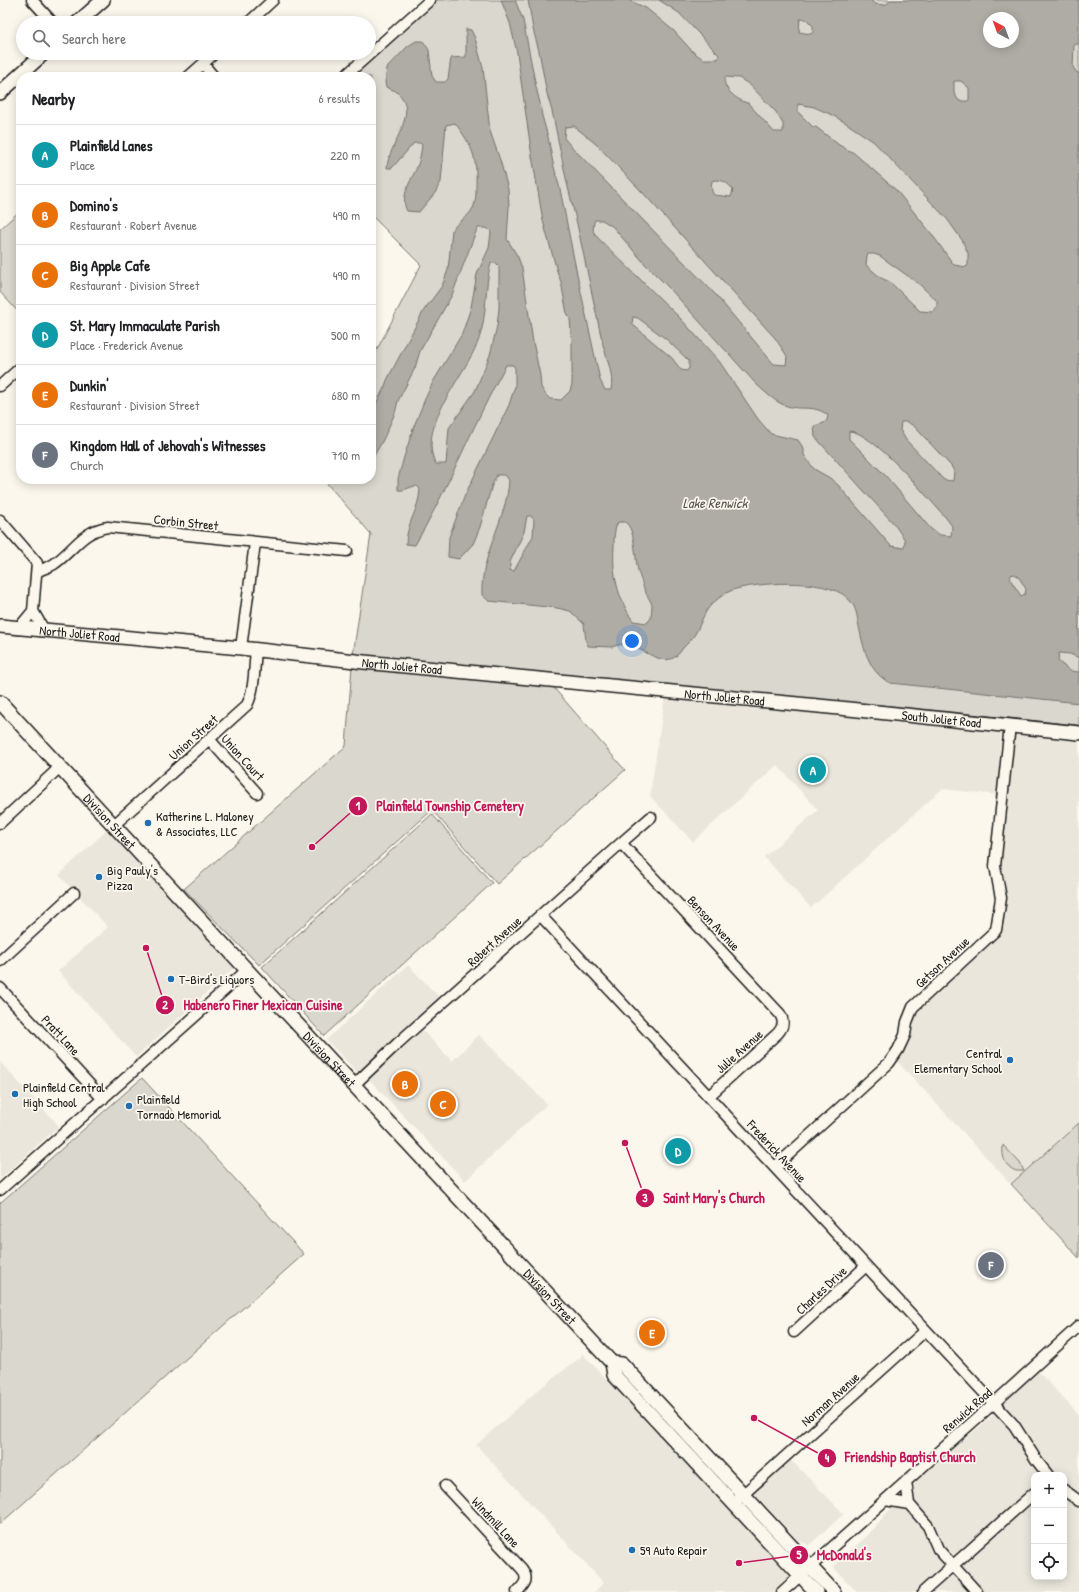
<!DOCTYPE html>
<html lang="en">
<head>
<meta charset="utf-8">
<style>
  :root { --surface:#fff; --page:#f2f2f2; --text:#202124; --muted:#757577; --line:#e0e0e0; --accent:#1f6fb2 }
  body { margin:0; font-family:"Patrick Hand",sans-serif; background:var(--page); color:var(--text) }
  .controls { position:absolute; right:12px; bottom:12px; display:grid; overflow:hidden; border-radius:8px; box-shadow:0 2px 10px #0003 }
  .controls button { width:36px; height:36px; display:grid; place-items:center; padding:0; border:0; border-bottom:1px solid var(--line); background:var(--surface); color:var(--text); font:20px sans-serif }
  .compass { position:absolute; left:983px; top:12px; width:36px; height:36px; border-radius:50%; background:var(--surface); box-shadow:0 2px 10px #0003; rotate:319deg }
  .you { position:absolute; left:632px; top:641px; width:14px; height:14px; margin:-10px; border:3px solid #fff; border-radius:50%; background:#1a73e8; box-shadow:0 0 0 6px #1a73e833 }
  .badge { display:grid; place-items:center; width:26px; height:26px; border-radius:50%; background:var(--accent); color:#fff; font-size:13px; font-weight:700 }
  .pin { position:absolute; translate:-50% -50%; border:2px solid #fff; box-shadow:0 1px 4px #0006 }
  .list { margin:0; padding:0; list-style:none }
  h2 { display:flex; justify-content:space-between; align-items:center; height:52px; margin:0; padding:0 16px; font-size:17px }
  h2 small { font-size:13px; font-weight:400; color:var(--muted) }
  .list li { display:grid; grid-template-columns:26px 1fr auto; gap:12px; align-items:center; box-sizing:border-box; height:60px; padding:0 16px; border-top:1px solid var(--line) }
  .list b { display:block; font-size:15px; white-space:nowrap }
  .list p { margin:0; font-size:13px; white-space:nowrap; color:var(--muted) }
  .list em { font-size:13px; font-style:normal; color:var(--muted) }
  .icon { flex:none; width:22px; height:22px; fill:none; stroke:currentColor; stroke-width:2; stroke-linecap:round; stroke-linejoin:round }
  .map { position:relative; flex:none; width:1079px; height:1592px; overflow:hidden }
  .search { position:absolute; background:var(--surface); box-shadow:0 2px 10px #0003; left:16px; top:16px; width:360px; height:44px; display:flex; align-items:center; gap:10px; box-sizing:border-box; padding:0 14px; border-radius:22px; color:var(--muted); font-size:15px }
  .panel { position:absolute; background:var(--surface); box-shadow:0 2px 10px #0003; left:16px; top:72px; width:360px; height:412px; border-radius:16px }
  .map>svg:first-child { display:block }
  .built { fill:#eae6dc; fill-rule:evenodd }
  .green { fill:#dad7ce; stroke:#7b7a75; fill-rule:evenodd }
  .water { fill:#afaca5; stroke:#74726e; fill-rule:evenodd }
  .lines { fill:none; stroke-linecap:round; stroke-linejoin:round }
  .minor-casing { stroke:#1c1c1c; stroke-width:13 }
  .major-casing { stroke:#1c1c1c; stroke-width:16 }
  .minor { stroke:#fbf7ec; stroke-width:10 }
  .major { stroke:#fbf7ec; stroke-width:13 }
  .poi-dot { fill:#1f6fb2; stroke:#fbf7ec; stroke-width:1.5 }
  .labels { text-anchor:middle; stroke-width:3.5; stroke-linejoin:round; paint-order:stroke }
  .street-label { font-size:13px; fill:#1c1c1c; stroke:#fbf7ec }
  .poi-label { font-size:13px; fill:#1c1c1c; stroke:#fbf7ec; text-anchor:start }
  .water-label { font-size:14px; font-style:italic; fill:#575653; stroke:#fbf7ec }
  .leader { fill:none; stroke:#c2185b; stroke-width:1.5 }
  .callout-dot { fill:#c2185b; stroke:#fbf7ec; stroke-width:1.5 }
  .mark-label { font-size:12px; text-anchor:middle; font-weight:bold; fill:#fff }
  .callout-label { font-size:14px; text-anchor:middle; font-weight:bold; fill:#c2185b; stroke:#fbf7ec; stroke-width:3.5; stroke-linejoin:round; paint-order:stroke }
</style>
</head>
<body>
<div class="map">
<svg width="1079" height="1592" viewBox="0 0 1079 1592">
  <rect width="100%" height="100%" fill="#fbf7ec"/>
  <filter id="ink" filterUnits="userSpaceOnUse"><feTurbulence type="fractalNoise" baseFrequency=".025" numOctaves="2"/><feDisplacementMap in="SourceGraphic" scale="8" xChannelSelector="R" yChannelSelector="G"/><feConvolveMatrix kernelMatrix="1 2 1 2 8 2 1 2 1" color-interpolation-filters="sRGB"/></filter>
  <g filter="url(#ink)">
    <!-- built -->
    <path class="built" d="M665 696 1001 731 998 795 942 789 811 908 764 857 818 810 777 765 778 764 693 842 650 796Z
      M1013 731 1079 737V1123L1011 1184 896 1060 916 1008 1001 927 999 871Z
      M108 829 234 968 136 1057 58 971 108 927 59 875Z
      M408 965 443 1001 360 1075 326 1040Z
      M421 1029 452 1061 479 1035 547 1104 465 1181 368 1078Z
      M0 1062 59 1126 0 1179Z
      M582 1353 791 1576 774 1592H594L604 1583 476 1445 538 1390 581 1357Z
      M1037 1370 1079 1415V1592H857L834 1568 836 1563 867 1536 914 1481 991 1417 1004 1400ZM1034 1475H1064V1577H1034Z
      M783 1452 844 1514 809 1545 798 1540 746 1485Z"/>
    <!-- green -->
    <path class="green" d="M430 0H1079V725L353 655 371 534 323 479H371V361L421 265 371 215V77H344ZM989 18H1013V42H989Z
      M21 210V315L0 292V229Z
      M352 666 553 687 625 770 497 884 432 810 259 965 184 889 346 746Z
      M432 814 492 883 324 1036 262 967Z
      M142 1078 304 1254 0 1524V1203Z
      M1079 1123V1258L1011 1184Z
      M1003 1145 1020 1163 1024 1171H1016C1004 1166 1002 1157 1003 1145Z"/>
    <!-- water -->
    <path class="water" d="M501 0H515L523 20 536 87 540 103 542 116 548 137 553 163 560 189 576 269 600 380 605 390H611C614 375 607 360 603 345 602 342 603 339 601 336L577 224 567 183 552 111 547 94 539 51 533 29 528 0H628L646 8 674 31 692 51 703 59H718L719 55 679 13 659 0H870L875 4 885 5 891 0H1079V44H1076L1074 46 1073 67 1077 73H1079V658L1070 654 1059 653 1058 661 1070 671 1079 672V703L890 683C867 671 863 645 858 622 857 615 856 608 851 602 834 577 763 582 736 589 728 591 720 597 713 603 704 611 701 624 695 634 692 639 687 644 683 648 681 651 678 655 675 657 657 669 635 636 612 647L588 646 586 641 584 624 570 611 557 608 489 601 482 595C480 555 507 519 509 480L505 475H497L492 485 480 527 473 544 459 559 448 557 449 537 465 495 509 405 515 386V368L513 365H506C473 424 449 487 415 545L406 544C406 524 419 510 420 489L417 486C410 486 406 491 398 490V479L404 457 414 426 425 399 433 382 462 334 471 307 477 274 489 248 491 232 487 228H478L475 234 452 295 420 351 415 368 398 401 395 413 383 440 371 461V414L385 386 387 380 424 310 442 286 448 270 452 230C458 221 468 218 473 208 476 202 476 193 476 186 477 157 473 147 455 123L446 125 441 182 435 193 419 212 407 211C399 197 412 179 417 167 420 160 421 152 422 145L420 143H414L392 168H387C388 144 421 113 397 92 395 90 389 89 386 87L385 82 387 68 408 46 416 41H423L429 50 432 76 436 82H445L448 79 451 58 466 57V29L471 30 475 38 483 68 490 131 500 160 508 189 509 207 507 239 518 257 522 268 533 342 540 375 541 387 545 394 550 399 561 400 570 391 572 384V345L570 319 567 314 561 282 557 271 543 221 531 150 517 53 510 23ZM989 18H1013V42H989ZM800 19H806L813 26V32L811 34 799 32ZM725 77 739 78 750 85 776 112 783 124V132H774L748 103C740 102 727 92 725 84 724 83 725 78 725 77ZM954 81H961L969 88V100L968 101H959L954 93ZM798 104 814 107 832 115 846 123 874 142 947 219 962 240 968 253V265L966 267 954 265 931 233 896 190 854 153 839 145 816 127H813L798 112ZM574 126 597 145 643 193 775 338 787 356 786 365 774 364 772 362 715 294 570 145 564 138 565 127ZM715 180C724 180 728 183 733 190L731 197 714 195C711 191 711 186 712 181ZM595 220H602L612 226 646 265 671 290 756 384C765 392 776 403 787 406 803 411 812 404 828 415L827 420 824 423 814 426 815 437 894 524 905 540 904 548 891 546 838 485 830 478 814 469 804 455V449L798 440 771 434 758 419 719 361 680 318 598 238 593 231 594 222ZM868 254H874L880 256 919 284 937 301V307L933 312 920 311 890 282 881 278 866 265 867 256ZM491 263H496L499 266V308L497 326 490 355 475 391 449 428 446 464H436C415 427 467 374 479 339 488 313 484 287 491 263ZM633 317 638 318 666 339 689 361V368L687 371 681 370 672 358 632 324ZM901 422H907L914 426 951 466 954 471 953 481 944 480 906 440 900 430ZM849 431C872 431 929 499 946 518L952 526 951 536 940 535 931 529 885 475 849 439ZM527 516H531L534 520 533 536 514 571 510 570V562L524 532ZM618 522H625C637 530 634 564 640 577 642 582 643 587 645 591 647 596 651 601 652 605 652 609 651 614 651 618L647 623 633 621C618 598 612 575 614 547 614 538 614 530 618 522ZM1014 574 1018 576 1026 589 1025 594 1021 596 1010 579 1011 575Z"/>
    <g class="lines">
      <!-- minor casing -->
      <g class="minor-casing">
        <path id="minor" d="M32 0 53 23
          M248 23 273 0
          M203 64 214 77
          M188 77 215 53
          M344 77 430 0
          M0 386 21 367
          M0 520 37 563 33 611 18 629
          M37 572C42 569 49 567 54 564 74 550 82 531 108 527L347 551
          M33 611 44 630
          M241 648 255 543
          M209 739 257 793
          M0 823 60 767
          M114 825 247 705C255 689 254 668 256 650
          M621 843 780 1014C784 1021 784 1026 778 1033L709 1096
          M541 916 1014 1425 1037 1461 1048 1475
          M0 961 74 893
          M0 988 103 1099
          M354 1085 398 1043 621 843 651 817
          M775 1167 889 1063 898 1050 905 1035 907 1022 913 1007 996 930 1001 898 995 866 1010 725
          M0 1190 247 970
          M794 1332 866 1266
          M445 1486 522 1569C529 1579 525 1584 517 1592
          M1064 1490 1079 1501
          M738 1499 925 1331
          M885 1500 909 1504 906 1481
          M909 1504 928 1526 938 1549 977 1592
          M782 1592 994 1403 1079 1326
          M923 1592 1034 1493"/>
      </g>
      <!-- major casing -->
      <g class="major-casing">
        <g id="major">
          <path d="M77 23 103 0"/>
          <path d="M0 93 44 53"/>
          <path id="s1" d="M0 626 241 648 364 662 839 708 1079 733"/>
          <path id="s2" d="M0 702 247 970 612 1363 614 1375 816 1592"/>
          <path d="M612 1363 622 1364 834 1592"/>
        </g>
      </g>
      <!-- minor -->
      <use href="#minor" class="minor"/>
      <!-- major -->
      <use href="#major" class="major"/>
    </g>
  </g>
  <!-- markers -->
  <g class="poi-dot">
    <circle cx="148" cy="823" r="4"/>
    <circle cx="99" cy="877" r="4"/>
    <circle cx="171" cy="979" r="4"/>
    <circle cx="1010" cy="1060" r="4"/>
    <circle cx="15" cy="1094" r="4"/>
    <circle cx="129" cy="1106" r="4"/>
    <circle cx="632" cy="1550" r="4"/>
  </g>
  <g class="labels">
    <!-- street labels -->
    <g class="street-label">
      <text transform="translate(186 522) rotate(6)" y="5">Corbin Street</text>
      <text dy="5" stroke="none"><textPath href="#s1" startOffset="80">North Joliet Road</textPath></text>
      <text dy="5" stroke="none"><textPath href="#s1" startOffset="404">North Joliet Road</textPath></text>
      <text dy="5" stroke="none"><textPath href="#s1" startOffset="728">North Joliet Road</textPath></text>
      <text dy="5" stroke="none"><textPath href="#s1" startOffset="946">South Joliet Road</textPath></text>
      <text transform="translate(193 737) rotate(-42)" y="5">Union Street</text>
      <text transform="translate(243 757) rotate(48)" y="5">Union Court</text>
      <text dy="5" stroke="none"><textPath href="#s2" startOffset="162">Division Street</textPath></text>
      <text transform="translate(714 923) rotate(47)" y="5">Benson Avenue</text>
      <text transform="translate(494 941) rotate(-42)" y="5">Robert Avenue</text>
      <text transform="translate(942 962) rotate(-43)" y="5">Getson Avenue</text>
      <text transform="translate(61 1035) rotate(47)" y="5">Pratt Lane</text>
      <text transform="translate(739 1051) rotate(-42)" y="5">Julie Avenue</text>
      <text dy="5" stroke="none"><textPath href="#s2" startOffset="486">Division Street</textPath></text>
      <text transform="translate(777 1151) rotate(47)" y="5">Frederick Avenue</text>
      <text transform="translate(821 1290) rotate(-43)" y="5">Charles Drive</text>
      <text dy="5" stroke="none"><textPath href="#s2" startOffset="810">Division Street</textPath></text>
      <text transform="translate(830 1399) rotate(-42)" y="5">Norman Avenue</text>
      <text transform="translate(967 1410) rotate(-41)" y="5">Renwick Road</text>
      <text transform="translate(496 1522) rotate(47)" y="5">Windmill Lane</text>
    </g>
    <!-- poi labels -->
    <g class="poi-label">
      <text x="156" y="821">Katherine L. Maloney<tspan x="156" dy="15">&amp; Associates, LLC</tspan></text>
      <text x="107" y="875">Big Pauly's<tspan x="107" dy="15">Pizza</tspan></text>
      <text x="179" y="984">T-Bird's Liquors</text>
      <text x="1002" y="1058" text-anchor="end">Central<tspan x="1002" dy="15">Elementary School</tspan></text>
      <text x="23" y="1092">Plainfield Central<tspan x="23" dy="15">High School</tspan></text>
      <text x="137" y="1104">Plainfield<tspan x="137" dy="15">Tornado Memorial</tspan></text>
      <text x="640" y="1555">59 Auto Repair</text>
    </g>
    <!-- water labels -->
    <g class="water-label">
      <text x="715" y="508">Lake Renwick</text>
    </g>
  </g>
  <!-- callouts -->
  <path class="leader" d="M312 847L358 806M146 948L165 1005M625 1143L645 1198M754 1418L827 1458M739 1563L799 1555"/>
  <g class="callout-dot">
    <circle cx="312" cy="847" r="4"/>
    <circle cx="146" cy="948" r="4"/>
    <circle cx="625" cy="1143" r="4"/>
    <circle cx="754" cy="1418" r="4"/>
    <circle cx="739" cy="1563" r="4"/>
    <circle cx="358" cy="806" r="10"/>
    <circle cx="165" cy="1005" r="10"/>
    <circle cx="645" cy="1198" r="10"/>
    <circle cx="827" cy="1458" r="10"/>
    <circle cx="799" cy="1555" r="10"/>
  </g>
  <g class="mark-label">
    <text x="358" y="810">1</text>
    <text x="165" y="1009">2</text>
    <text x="645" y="1202">3</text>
    <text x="827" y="1462">4</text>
    <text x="799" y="1559">5</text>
  </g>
  <g class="callout-label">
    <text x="450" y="811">Plainfield Township Cemetery</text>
    <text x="263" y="1010">Habenero Finer Mexican Cuisine</text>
    <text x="714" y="1203">Saint Mary's Church</text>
    <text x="910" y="1462">Friendship Baptist Church</text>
    <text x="844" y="1560">McDonald's</text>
  </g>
</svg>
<div class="controls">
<button>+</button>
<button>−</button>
<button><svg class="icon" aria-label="locate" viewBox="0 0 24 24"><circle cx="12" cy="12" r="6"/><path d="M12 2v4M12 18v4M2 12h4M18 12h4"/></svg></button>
</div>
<svg class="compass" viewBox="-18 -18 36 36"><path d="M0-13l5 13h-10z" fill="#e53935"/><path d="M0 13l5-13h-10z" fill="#757577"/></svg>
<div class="you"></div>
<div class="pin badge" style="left:813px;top:770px;background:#0f9aa8">A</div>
<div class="pin badge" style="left:405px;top:1084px;background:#e8710a">B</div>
<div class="pin badge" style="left:443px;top:1104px;background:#e8710a">C</div>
<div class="pin badge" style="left:678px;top:1151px;background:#0f9aa8">D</div>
<div class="pin badge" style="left:652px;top:1333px;background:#e8710a">E</div>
<div class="pin badge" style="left:991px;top:1265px;background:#6b7280">F</div>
<div class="search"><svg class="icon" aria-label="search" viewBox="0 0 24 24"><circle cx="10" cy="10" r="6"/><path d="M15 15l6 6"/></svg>Search here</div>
<section class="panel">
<h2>Nearby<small>6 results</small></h2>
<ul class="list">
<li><span class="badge" style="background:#0f9aa8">A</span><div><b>Plainfield Lanes</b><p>Place</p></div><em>220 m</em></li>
<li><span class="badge" style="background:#e8710a">B</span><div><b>Domino's</b><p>Restaurant · Robert Avenue</p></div><em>490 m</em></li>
<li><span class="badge" style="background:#e8710a">C</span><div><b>Big Apple Cafe</b><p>Restaurant · Division Street</p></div><em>490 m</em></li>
<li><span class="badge" style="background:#0f9aa8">D</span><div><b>St. Mary Immaculate Parish</b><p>Place · Frederick Avenue</p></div><em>500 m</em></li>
<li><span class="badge" style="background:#e8710a">E</span><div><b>Dunkin'</b><p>Restaurant · Division Street</p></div><em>680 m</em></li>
<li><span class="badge" style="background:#6b7280">F</span><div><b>Kingdom Hall of Jehovah's Witnesses</b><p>Church</p></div><em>710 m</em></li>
</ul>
</section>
</div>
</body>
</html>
